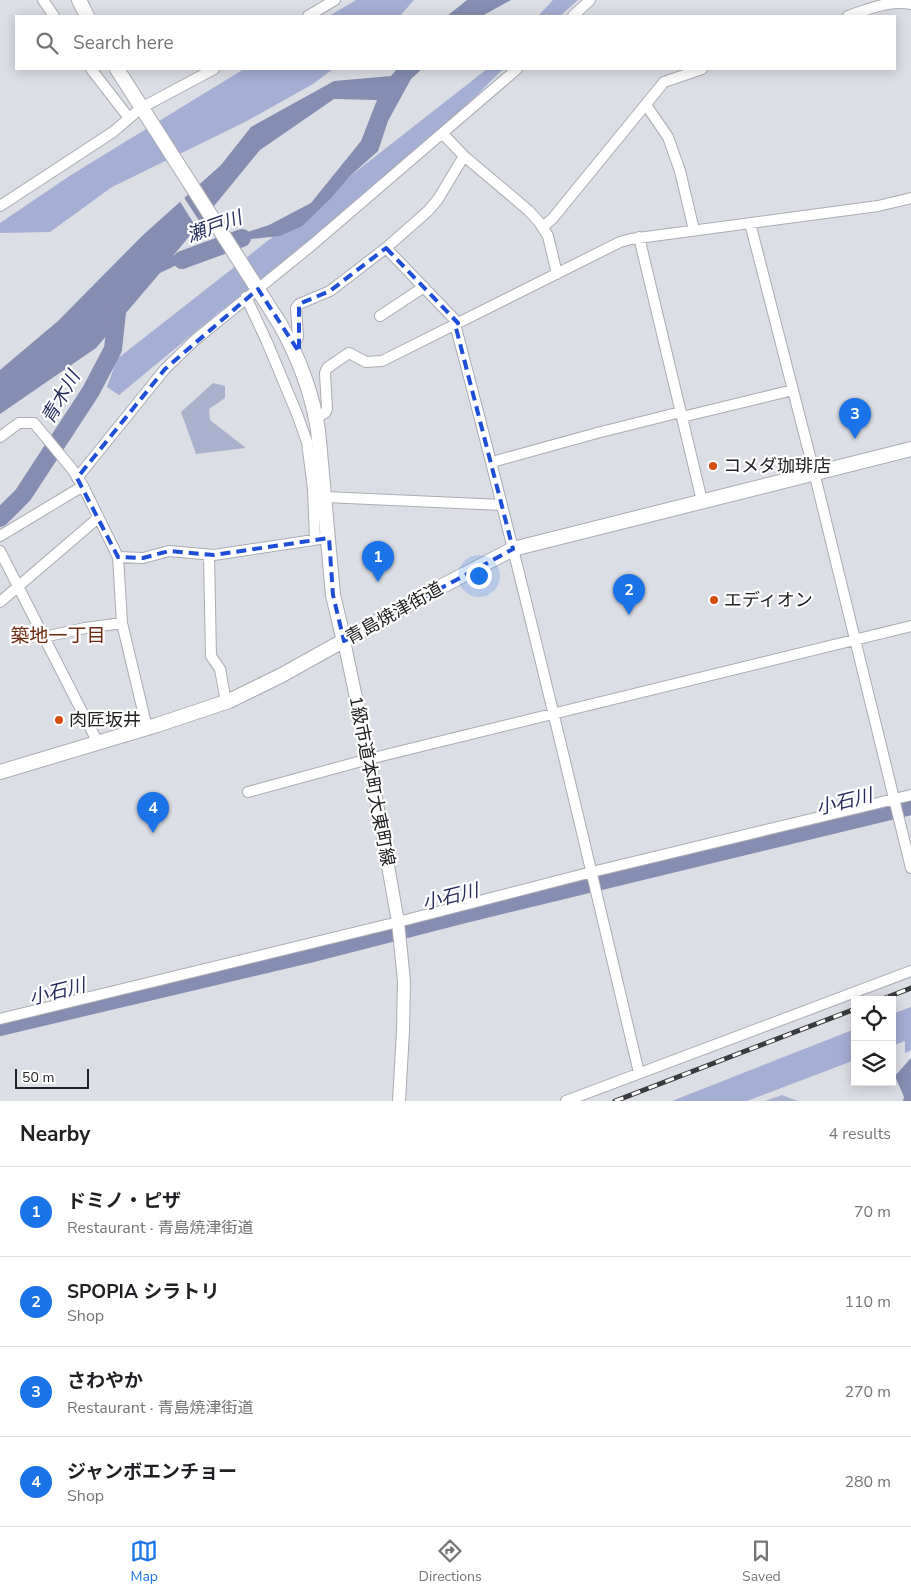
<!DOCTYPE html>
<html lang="en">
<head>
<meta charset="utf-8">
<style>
  :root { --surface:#fff; --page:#f2f2f2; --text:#202124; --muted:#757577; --line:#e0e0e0; --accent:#1a73e8 }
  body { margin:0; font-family:"Nunito Sans","Noto Sans JP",sans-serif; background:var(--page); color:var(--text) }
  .controls { position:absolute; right:15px; bottom:15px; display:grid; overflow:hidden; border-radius:0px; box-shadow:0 2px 12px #0003 }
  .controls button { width:45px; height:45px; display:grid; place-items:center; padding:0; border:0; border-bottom:1px solid var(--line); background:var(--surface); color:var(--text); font:25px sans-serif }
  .scale { position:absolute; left:15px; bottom:12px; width:74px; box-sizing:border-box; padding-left:5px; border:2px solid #202124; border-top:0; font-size:14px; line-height:18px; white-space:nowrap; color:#202124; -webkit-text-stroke:4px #fff; paint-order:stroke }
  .you { position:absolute; left:478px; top:575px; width:18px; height:18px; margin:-12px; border:4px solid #fff; border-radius:50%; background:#1a73e8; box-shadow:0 0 0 8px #1a73e833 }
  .badge { display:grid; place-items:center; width:32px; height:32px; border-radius:50%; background:var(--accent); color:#fff; font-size:16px; font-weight:700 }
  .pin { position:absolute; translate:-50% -41px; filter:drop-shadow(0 1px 2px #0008) }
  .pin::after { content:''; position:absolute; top:26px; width:18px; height:15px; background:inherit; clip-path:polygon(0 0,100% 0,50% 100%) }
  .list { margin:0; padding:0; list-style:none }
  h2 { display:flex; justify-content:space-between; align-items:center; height:65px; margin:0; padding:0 20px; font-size:21px }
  h2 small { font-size:16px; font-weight:400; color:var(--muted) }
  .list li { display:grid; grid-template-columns:32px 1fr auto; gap:15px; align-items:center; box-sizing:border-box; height:90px; padding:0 20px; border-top:1px solid var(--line) }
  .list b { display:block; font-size:19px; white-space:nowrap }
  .list p { margin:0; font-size:16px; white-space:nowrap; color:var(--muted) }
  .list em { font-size:16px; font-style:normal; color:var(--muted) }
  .icon { flex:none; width:28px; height:28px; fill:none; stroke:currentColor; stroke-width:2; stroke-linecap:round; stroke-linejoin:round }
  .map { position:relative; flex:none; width:911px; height:1101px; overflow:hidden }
  .search { position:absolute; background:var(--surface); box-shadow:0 2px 12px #0003; left:15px; right:15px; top:15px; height:55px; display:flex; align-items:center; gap:12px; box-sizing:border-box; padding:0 18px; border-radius:0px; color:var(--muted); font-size:19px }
  .sheet { height:425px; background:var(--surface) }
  nav { display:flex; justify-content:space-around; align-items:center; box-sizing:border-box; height:70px; border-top:1px solid var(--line); background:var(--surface); font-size:14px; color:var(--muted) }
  nav a { display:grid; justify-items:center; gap:2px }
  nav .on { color:var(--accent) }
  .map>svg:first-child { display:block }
  .green { fill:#aab1cd }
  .forest { fill:#a5aed3 }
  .water { fill:#858db1 }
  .pier { fill:#dcdee5 }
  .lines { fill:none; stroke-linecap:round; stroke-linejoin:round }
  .river { stroke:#858db1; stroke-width:18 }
  .minor-casing { stroke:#abacb3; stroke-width:12 }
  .tertiary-casing { stroke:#abacb3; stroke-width:14 }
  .secondary-casing { stroke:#abacb3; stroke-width:16 }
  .minor { stroke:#fff; stroke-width:10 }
  .tertiary { stroke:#fff; stroke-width:12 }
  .secondary { stroke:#fff; stroke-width:14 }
  .rail-casing { stroke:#3a3b3e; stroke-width:5 }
  .rail { stroke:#fff; stroke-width:3; stroke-dasharray:9; stroke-linecap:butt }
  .marked { fill:none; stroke:#1d4ed8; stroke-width:4; stroke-dasharray:10 6; stroke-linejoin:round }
  .poi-dot { fill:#d24d0e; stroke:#fff; stroke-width:2 }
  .labels { text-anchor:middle; stroke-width:4.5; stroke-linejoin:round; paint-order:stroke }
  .poi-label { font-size:18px; fill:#202124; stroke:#fff; text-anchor:start }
  .street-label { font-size:18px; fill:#202124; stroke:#fff }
  .water-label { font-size:19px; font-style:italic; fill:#282f5e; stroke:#fff }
  .neighbourhood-label { font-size:19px; fill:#6c2b11; stroke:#fff }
</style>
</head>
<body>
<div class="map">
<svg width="911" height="1101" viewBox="0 0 911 1101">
  <rect width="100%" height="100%" fill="#dcdee5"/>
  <!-- green -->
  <path class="green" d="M213 383 225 386V398L209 409 210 420 246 448 196 454 181 412Z
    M782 1095 798 1101H765Z"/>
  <!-- forest -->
  <path class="forest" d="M356 0H414L400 16H329Z
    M553 0H578L560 16H538Z
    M244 69H333L313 84 245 122 112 187 50 232 0 233V223L71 175Z
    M487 69H503L449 123 351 210 217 314 119 395 107 387 117 359Z
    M911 1007V1050L905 1053V1041L892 1046V1014Z
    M855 1029V1060L747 1101H672Z"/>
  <!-- water -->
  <path class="water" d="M467 0H511L482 16H447Z
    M397 69H422L411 79 388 121 378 151 349 177 330 199 302 226 280 236 232 241 229 238 269 225 311 203 361 141 377 100 334 99 260 150 173 256 199 246 203 252 160 273 96 348 0 414V370L58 321 142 236 221 165 251 127 334 81 391 76Z
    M911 1058V1101H903L904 1097 895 1076Z"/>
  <!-- pier -->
  <path class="pier" d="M183 196 202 225 198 230 179 200Z"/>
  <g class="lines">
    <!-- river -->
    <path class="river" d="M182 260 242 238
      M0 518 23 495 91 391 113 349 118 303
      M0 1027 309 954 465 914 911 806"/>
    <!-- minor casing -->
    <g class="minor-casing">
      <path id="minor" d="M43 0 54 16
        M308 16 335 0
        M573 16 590 0
        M848 16C869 9 888 0 911 4
        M91 69 129 118
        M646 105 668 137 680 171 694 230
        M443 134 464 156 528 210 539 222 548 236 557 274
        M0 206 113 132 141 108 214 69
        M750 223 814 472 911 868
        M543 227 553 218 664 82 702 69
        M639 237 702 501
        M386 248 458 323
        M246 297 267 342 297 414 307 442 313 489 315 539
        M380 316 424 287
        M455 324C521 572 580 823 639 1073
        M293 346 298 337 296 308 299 304 330 291 386 248 428 211 438 199 464 156
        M682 417 793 390
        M316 418 325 413 327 409 325 373 327 368 349 353 366 362 382 361 620 242 631 239 878 206 911 198
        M0 437 19 423H34L72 469 83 486 118 557 122 623 147 728
        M492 462 597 433 681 412
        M77 478 165 369 195 340 312 245 517 69
        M325 497 502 505
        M0 536 83 486
        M0 551 98 743
        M209 555 211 656 220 669 226 702
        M118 557 143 558 169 551 214 555 320 539
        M0 602 98 518
        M44 637 85 628 122 623
        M248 792 369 759 911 626
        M0 1019 398 922 592 872 911 795
        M566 1101 911 971"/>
    </g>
    <!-- tertiary casing -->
    <g class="tertiary-casing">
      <path id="tertiary" d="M344 641 369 759 398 922 404 981 403 1031 399 1101"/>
    </g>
    <!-- secondary casing -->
    <g class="secondary-casing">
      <path id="secondary" d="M79 0 87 16
        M117 69 280 324C299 358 312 392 318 430L333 595 344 641
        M0 772 157 725 229 701 282 675 427 594 513 549 911 449"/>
    </g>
    <!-- minor -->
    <use href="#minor" class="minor"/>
    <!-- tertiary -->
    <use href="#tertiary" class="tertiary"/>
    <!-- secondary -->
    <use href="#secondary" class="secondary"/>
    <!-- rail casing -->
    <g class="rail-casing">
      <path id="rail" d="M880 1000 911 988
        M615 1101 855 1009"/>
    </g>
    <!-- rail -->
    <use href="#rail" class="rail"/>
  </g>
  <!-- marked area -->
  <path class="marked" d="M386 248 458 323 455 324 513 549 344 641 333 595 329 538 214 555 169 551 143 558 118 557 77 478 165 369 258 289 299 352V304L330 291Z"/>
  <!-- markers -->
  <g class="poi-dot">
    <circle cx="713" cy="466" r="5"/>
    <circle cx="714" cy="600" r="5"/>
    <circle cx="59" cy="720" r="5"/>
  </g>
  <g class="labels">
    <!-- poi labels -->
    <g class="poi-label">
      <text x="723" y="472">コメダ珈琲店</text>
      <text x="724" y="606">エディオン</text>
      <text x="69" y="726">肉匠坂井</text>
    </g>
    <!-- street labels -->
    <g class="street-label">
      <text transform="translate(394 613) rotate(-29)" y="6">青島焼津街道</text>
      <text transform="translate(372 781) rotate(79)" y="6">1級市道本町大東町線</text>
    </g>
    <!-- water labels -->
    <g class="water-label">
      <text transform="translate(214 226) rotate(-20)" y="7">瀬戸川</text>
      <text transform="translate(60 397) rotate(-60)" y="7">青木川</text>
      <text transform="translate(844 801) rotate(-14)" y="7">小石川</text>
      <text transform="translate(450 896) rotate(-14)" y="7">小石川</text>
      <text transform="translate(57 991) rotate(-14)" y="7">小石川</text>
    </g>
    <!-- neighbourhood labels -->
    <g class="neighbourhood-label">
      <text x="58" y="642">築地一丁目</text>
    </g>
  </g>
</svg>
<div class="controls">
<button><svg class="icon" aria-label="locate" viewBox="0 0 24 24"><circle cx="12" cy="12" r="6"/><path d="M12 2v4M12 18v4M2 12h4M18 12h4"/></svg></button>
<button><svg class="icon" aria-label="layers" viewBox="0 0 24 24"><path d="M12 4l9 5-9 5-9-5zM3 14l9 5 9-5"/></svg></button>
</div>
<div class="scale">50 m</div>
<div class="you"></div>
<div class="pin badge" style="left:378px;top:582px">1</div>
<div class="pin badge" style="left:629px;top:615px">2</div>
<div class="pin badge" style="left:855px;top:439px">3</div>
<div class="pin badge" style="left:153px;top:833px">4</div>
<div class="search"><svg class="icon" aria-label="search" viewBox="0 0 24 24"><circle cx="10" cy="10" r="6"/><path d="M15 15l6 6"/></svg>Search here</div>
</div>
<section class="sheet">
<h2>Nearby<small>4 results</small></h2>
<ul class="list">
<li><span class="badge">1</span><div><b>ドミノ・ピザ</b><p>Restaurant · 青島焼津街道</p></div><em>70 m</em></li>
<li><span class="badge">2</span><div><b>SPOPIA シラトリ</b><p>Shop</p></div><em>110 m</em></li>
<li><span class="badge">3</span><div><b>さわやか</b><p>Restaurant · 青島焼津街道</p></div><em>270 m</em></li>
<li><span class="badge">4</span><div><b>ジャンボエンチョー</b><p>Shop</p></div><em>280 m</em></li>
</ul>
</section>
<nav>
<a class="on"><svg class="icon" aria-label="map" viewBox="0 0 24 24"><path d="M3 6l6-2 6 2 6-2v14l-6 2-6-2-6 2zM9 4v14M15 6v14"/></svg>Map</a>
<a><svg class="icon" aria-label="directions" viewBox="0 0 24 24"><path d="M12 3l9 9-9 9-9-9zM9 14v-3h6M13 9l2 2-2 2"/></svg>Directions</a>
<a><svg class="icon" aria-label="saved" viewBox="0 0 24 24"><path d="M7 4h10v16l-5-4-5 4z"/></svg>Saved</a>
</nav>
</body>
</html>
